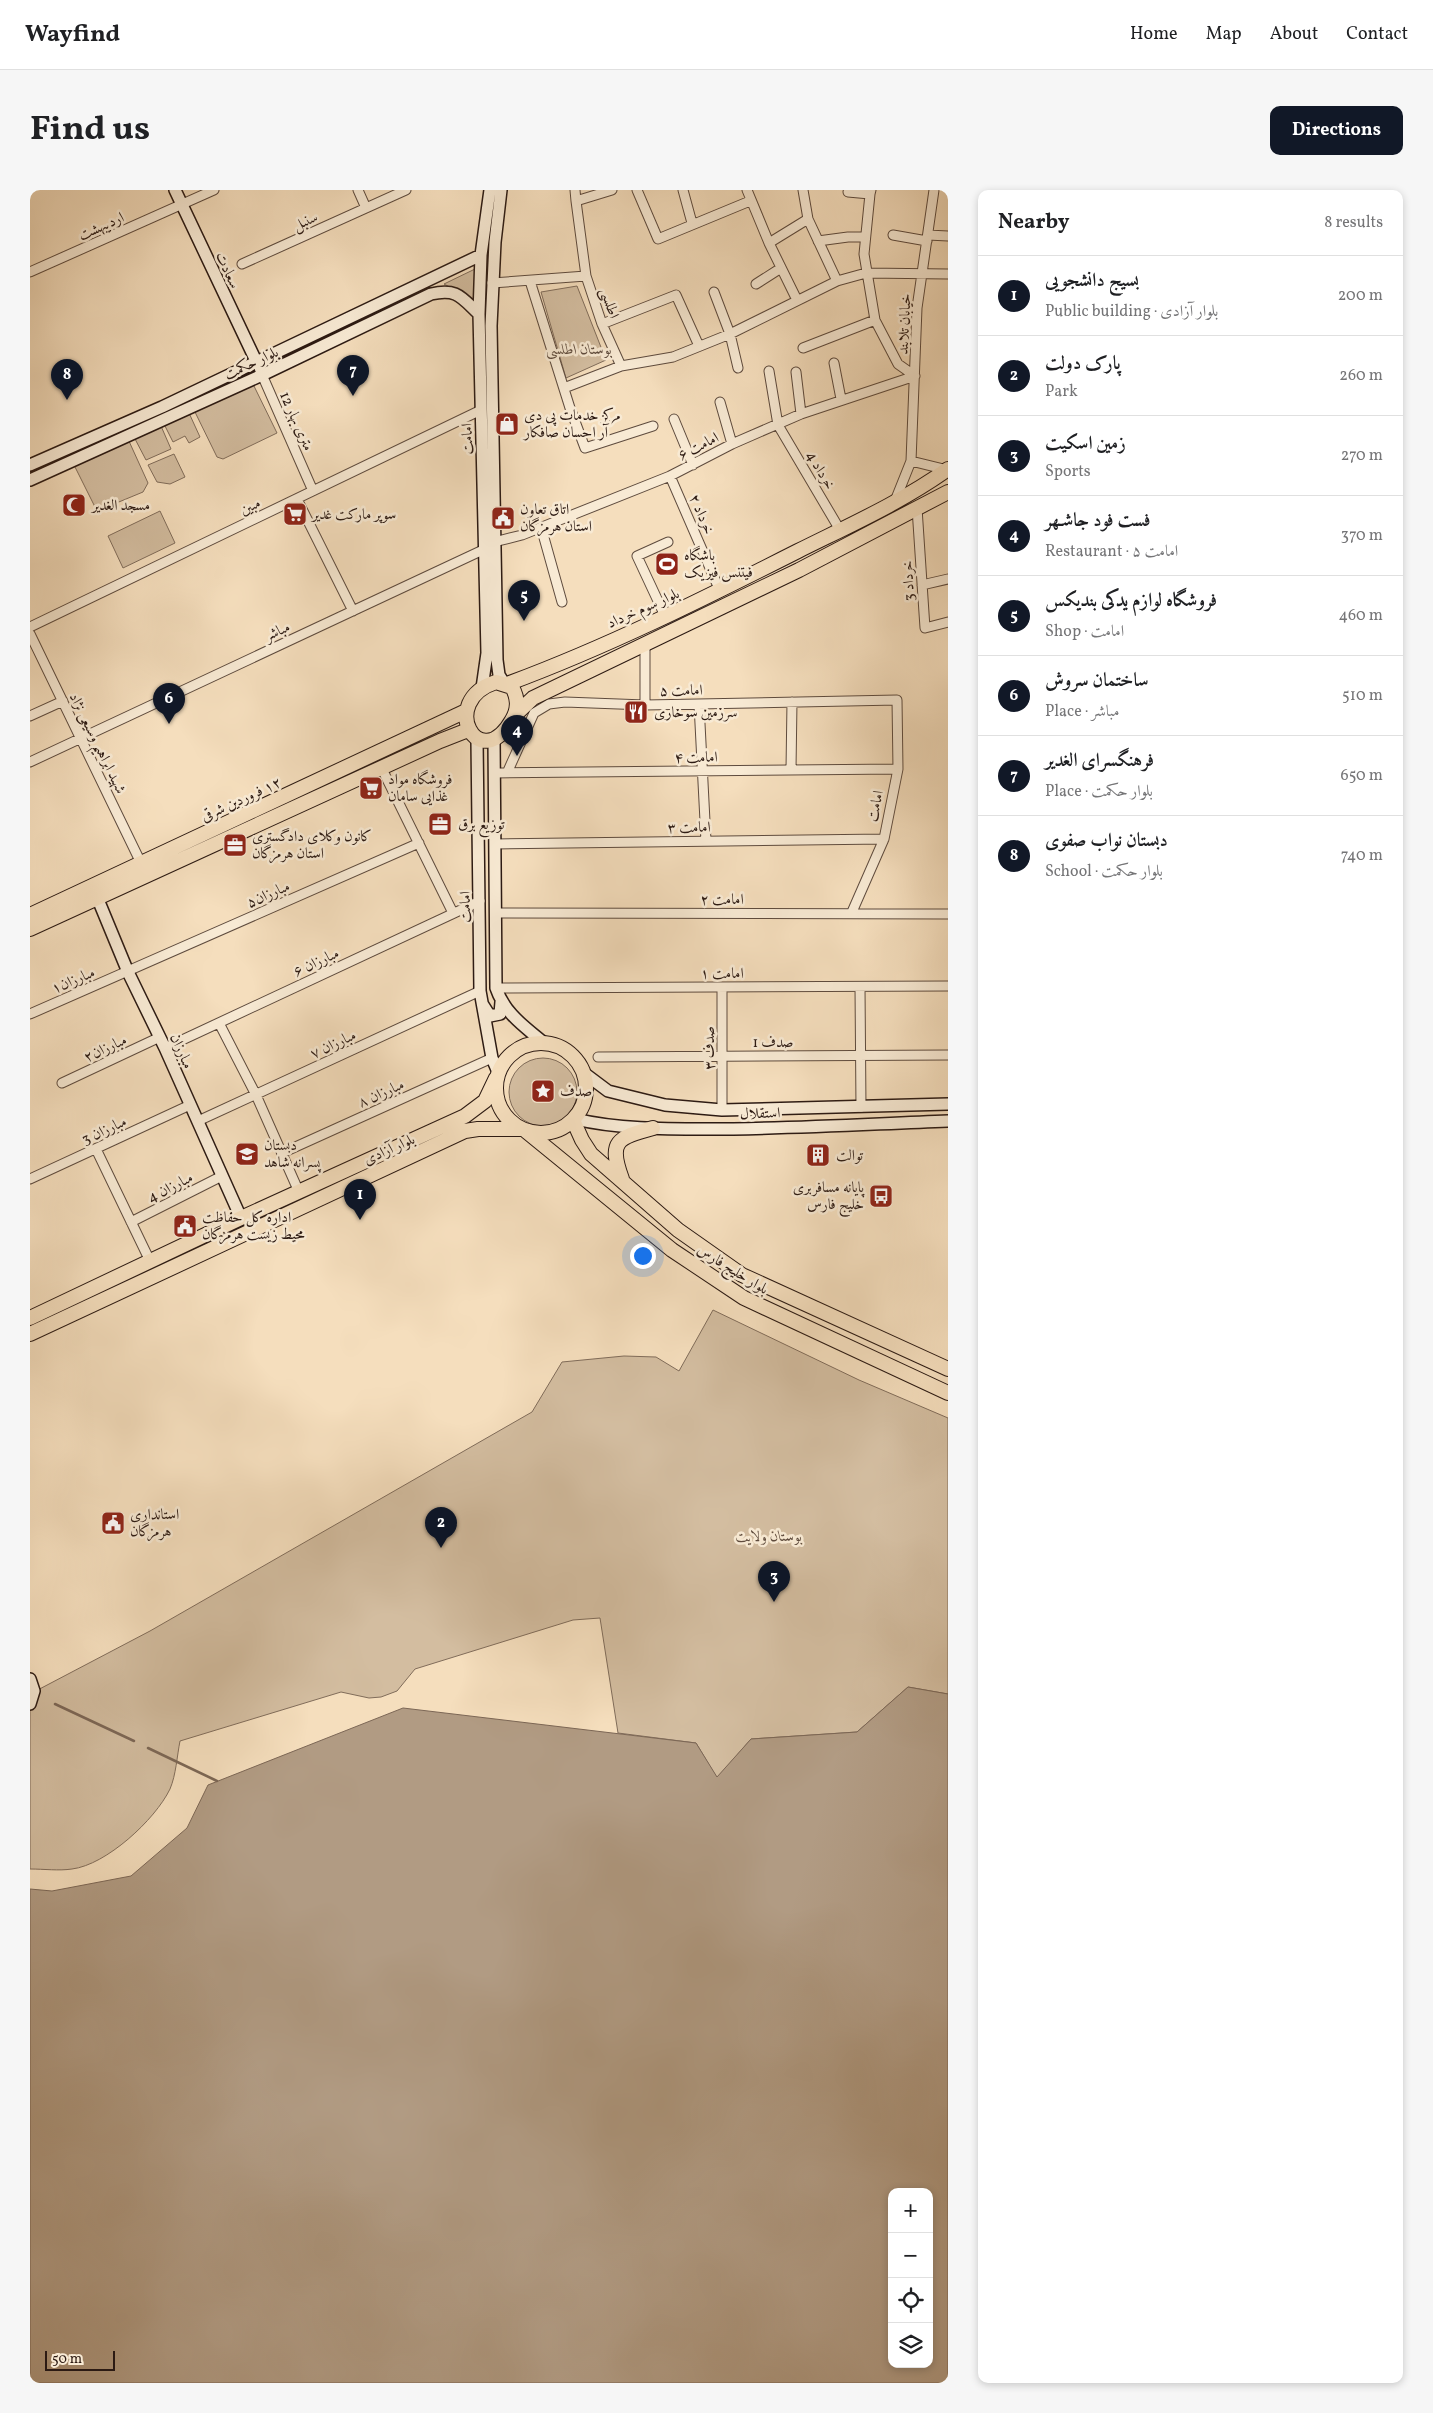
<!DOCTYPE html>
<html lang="en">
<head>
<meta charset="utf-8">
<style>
  :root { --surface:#fff; --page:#f6f6f6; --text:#202124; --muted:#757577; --line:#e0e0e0; --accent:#111827 }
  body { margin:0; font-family:Vollkorn,Amiri,serif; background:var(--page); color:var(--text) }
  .controls { position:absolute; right:15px; bottom:15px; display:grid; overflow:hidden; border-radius:10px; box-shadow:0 2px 8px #0003 }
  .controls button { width:45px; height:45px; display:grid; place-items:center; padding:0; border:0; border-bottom:1px solid var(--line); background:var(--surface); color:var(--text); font:25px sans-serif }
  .scale { position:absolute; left:15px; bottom:12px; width:70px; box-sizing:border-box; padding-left:5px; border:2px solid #2c1a13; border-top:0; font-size:14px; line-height:18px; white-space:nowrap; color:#2c1a13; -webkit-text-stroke:4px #f8ead4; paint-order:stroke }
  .you { position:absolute; left:612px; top:1065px; width:18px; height:18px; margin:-12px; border:4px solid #fff; border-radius:50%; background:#1a73e8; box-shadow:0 0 0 8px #1a73e833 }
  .badge { display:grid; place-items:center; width:32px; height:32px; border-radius:50%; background:var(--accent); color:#fff; font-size:16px; font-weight:700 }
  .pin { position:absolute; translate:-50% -41px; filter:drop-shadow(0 1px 2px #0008) }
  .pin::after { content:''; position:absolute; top:26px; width:18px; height:15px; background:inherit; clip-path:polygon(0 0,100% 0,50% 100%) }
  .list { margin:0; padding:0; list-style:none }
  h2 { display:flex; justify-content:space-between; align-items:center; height:65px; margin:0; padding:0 20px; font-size:21px }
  h2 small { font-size:16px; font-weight:400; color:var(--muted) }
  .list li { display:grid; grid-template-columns:32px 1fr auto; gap:15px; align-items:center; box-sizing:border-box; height:80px; padding:0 20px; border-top:1px solid var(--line) }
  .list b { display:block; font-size:19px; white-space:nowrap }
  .list p { margin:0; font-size:16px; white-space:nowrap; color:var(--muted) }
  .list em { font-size:16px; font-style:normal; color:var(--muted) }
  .icon { flex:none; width:28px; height:28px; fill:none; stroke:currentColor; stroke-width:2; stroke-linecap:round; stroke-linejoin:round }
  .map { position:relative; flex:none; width:918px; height:2193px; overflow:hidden; border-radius:10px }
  header { display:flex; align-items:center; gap:30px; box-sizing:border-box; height:70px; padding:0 25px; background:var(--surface); border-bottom:1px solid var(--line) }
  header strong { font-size:24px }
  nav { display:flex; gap:28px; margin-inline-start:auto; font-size:18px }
  .intro { display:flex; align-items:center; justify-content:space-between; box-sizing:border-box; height:120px; padding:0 30px }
  h1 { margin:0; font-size:35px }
  .button { padding:12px 22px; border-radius:10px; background:var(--accent); color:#fff; font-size:18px; font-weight:700 }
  main { display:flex; gap:30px; padding:0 30px }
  aside { flex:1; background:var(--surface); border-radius:10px; box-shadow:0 2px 8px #0003 }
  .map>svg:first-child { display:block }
  .green { fill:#d3bda0; stroke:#806c5a }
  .water { fill:#b19b83; stroke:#7c6756; fill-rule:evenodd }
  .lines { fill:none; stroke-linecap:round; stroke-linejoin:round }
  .stream { stroke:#7c6756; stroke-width:2.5 }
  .street-casing { stroke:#5e4b3e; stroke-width:11 }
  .secondary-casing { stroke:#2c1a13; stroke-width:14 }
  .primary-casing { stroke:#2c1a13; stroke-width:16 }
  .street { stroke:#f8ead4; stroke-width:9 }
  .secondary { stroke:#f8ead4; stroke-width:11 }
  .primary { stroke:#f5debd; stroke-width:14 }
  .labels { text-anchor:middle; stroke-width:5; stroke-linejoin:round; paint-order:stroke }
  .street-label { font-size:15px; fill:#2c1a13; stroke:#f8ead4 }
  .park-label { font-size:15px; font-style:italic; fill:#5e4b3d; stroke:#f8ead4 }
  .poi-label { font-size:15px; fill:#2c1a13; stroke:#f8ead4; text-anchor:start }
</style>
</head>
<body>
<header>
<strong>Wayfind</strong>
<nav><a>Home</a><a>Map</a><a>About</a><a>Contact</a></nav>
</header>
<div class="intro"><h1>Find us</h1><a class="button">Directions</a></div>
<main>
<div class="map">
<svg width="918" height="2193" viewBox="0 0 918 2193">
  <rect width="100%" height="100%" fill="#f5debd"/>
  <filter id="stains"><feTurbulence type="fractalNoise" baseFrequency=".004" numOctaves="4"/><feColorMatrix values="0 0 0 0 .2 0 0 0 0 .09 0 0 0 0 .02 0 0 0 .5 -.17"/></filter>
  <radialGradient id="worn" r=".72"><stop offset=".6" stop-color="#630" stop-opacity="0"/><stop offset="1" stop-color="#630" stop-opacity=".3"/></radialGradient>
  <!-- green -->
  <path class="green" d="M445 79 444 110 414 94Z
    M547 96 576 170 536 188 511 102Z
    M222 192 247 243 193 269 187 267 164 220Z
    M159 223 170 247 159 253 155 246 143 252 134 234Z
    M131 236 141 259 116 270 104 247Z
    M98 249 118 293 113 302 67 321 44 275Z
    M144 264 155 287 140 294 127 292 118 275Z
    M130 321 145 353 93 378 78 346Z
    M479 902a34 34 0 1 1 68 0a34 34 0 1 1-68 0Z
    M683 1120 829 1190 918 1228V1504L878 1497 827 1542 721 1549 687 1588 666 1553 588 1543 570 1428 543 1430 385 1479 367 1501 351 1507 339 1508 311 1502 150 1551C147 1566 146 1585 140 1599 125 1630 76 1675 42 1679 29 1681 14 1679 0 1679V1504L120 1441 502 1222 532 1172 594 1166 626 1167 649 1181Z"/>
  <!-- water -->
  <path class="water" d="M878 1497 918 1504V2193H0V1699L22 1701 101 1686 157 1638 178 1595 373 1518 666 1553 687 1587 721 1549 827 1542ZM862 2002H899V2174H862Z"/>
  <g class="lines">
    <!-- stream -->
    <path class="stream" d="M25 1514 104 1551
      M118 1558 187 1591"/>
    <!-- street casing -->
    <g class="street-casing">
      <path id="street" d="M328 0 336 18
        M545 0 546 11
        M607 0 628 49 720 11
        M653 0 662 33
        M717 0 739 53 767 110
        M773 0 778 29
        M818 2 840 4 841 0
        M840 4 834 64 845 130 868 174 885 186
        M863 45 897 51
        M898 45 918 46
        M788 51 818 47H835
        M739 53 778 29 807 91
        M212 74 376 0
        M0 82 184 0
        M556 86 572 134 591 176
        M500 91 540 218 555 258 623 236
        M462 93 556 86 546 11 582 0
        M726 94 751 78
        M684 102 700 144 708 178
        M572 134 646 105 669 156
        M773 158 845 130
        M226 171 283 301
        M804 173 811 209
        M739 181 748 235 810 340
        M766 182 771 224
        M534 198 591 176 643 167 700 144 807 91 836 83 918 84
        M690 212 702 254
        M644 229 663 275
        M881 271 887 118 904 0
        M640 286 690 401
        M267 309 323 421
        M865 311 881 271 917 280
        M887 318 895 438 918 432
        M511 337 532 412
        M464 352 492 345 640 286 702 254 771 224 885 186
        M892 395 918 389
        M635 426 607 366 638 352
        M0 437 451 220
        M0 444 111 673
        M669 514 676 651
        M615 515V455
        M0 526 33 511
        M0 572 455 359
        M352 579 423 723
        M761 580 762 512
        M465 583 868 579
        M477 583 504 523 519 514 535 512 615 515 867 510 868 579 854 649 822 722
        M465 654 854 649
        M466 723 918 724
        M692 797V920
        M830 797 831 917
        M466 798 918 796
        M0 824 389 653
        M189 833 226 905 269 1002
        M135 858 450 711
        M568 867 918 865
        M32 893 130 847
        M168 931 450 801
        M66 959 120 1071
        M252 963 462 868
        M0 989 160 915
        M101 1032 192 986"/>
    </g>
    <!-- secondary casing -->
    <g class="secondary-casing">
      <path id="secondary" d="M145 0 226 171
        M471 0 465 52 461 136 467 470 469 485 474 493
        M0 275 132 217 451 65
        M0 290 232 185 401 104C427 98 431 107 449 124
        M452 498 457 463 449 124 451 65 460 0
        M464 549 466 798C475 824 494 836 514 853
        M447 550 450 801 462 868 468 882
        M67 707 98 782 135 858 211 1028
        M453 815 460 826 470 824 471 812
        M554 883 578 901 635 915 692 920 918 914
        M545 929C588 939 632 939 677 939 758 939 838 934 918 931
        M0 1489 4 1501 0 1514"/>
    </g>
    <!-- primary casing -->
    <g class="primary-casing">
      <path id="primary" d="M466 492 482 497C488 508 489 518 482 530 449 587 407 511 466 492Z
        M477 494C577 457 673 409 768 361 818 336 872 312 918 279
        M484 526 503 508 769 380 918 302
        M0 725 436 521
        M0 739 410 551 438 540
        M466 898a45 45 0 1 1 90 0a45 45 0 1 1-90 0Z
        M543 930 552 950 561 964 648 1040 712 1085 918 1179
        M496 941 642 1060 714 1108 918 1203
        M592 989C578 951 587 948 623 938
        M0 1128 211 1028 435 926 455 911 466 888
        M0 1144 435 941 448 939H491"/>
    </g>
    <!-- street -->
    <use href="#street" class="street"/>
    <!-- secondary -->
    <use href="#secondary" class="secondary"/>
    <!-- primary -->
    <use href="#primary" class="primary"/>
  </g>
  <!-- icons -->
  <defs>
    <g id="shop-square" transform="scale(1.25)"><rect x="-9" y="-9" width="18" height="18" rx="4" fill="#8f2418" stroke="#f8ead4"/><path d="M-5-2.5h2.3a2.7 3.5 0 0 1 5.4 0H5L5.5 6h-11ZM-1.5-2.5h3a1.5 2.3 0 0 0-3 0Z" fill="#fff"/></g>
    <g id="mosque-square" transform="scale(1.25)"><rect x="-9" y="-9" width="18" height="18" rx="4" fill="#8f2418" stroke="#f8ead4"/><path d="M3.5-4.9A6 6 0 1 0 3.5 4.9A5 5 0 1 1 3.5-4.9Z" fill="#fff"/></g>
    <g id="supermarket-square" transform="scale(1.25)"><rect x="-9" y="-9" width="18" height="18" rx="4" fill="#8f2418" stroke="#f8ead4"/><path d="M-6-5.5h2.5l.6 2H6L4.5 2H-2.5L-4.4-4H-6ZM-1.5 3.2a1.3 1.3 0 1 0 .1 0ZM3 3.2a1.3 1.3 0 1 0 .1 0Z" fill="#fff"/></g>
    <g id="civic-square" transform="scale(1.25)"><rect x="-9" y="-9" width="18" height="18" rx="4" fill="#8f2418" stroke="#f8ead4"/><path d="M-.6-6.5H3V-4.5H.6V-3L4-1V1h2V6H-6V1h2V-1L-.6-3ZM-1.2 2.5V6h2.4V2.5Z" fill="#fff"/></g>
    <g id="stadium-square" transform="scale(1.25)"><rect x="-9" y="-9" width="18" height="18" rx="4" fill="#8f2418" stroke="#f8ead4"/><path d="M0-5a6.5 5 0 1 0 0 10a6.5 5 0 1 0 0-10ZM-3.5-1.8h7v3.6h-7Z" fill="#fff"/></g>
    <g id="restaurant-square" transform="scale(1.25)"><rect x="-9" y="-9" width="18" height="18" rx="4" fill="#8f2418" stroke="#f8ead4"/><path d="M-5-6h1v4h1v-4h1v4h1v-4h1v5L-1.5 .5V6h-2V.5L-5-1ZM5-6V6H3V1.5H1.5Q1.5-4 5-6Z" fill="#fff"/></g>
    <g id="office-square" transform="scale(1.25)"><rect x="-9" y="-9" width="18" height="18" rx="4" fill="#8f2418" stroke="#f8ead4"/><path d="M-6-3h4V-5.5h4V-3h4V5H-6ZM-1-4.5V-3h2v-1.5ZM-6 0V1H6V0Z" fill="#fff"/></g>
    <g id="sight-square" transform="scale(1.25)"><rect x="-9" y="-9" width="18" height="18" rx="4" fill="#8f2418" stroke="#f8ead4"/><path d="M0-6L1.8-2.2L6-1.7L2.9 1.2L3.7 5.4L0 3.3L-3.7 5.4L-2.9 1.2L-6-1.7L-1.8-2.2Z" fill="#fff"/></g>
    <g id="school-square" transform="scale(1.25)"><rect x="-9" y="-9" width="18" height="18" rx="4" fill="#8f2418" stroke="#f8ead4"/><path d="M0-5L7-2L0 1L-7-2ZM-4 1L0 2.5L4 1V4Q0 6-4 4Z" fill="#fff"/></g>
    <g id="building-square" transform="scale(1.25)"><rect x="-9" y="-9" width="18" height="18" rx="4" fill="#8f2418" stroke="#f8ead4"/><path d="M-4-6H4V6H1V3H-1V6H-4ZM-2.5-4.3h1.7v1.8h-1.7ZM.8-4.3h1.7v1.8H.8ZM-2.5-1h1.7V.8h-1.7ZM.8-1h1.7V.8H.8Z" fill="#fff"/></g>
    <g id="bus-square" transform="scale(1.25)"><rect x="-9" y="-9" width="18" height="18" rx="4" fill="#8f2418" stroke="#f8ead4"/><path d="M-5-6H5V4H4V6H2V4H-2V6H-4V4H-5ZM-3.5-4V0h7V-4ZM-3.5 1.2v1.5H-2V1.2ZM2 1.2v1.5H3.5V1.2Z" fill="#fff"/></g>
  </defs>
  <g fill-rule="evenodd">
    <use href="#shop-square" x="477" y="234"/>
    <use href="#mosque-square" x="44" y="315"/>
    <use href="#supermarket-square" x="265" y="324"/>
    <use href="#civic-square" x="473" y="328"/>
    <use href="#stadium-square" x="637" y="374"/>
    <use href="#restaurant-square" x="606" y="522"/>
    <use href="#supermarket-square" x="341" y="598"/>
    <use href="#office-square" x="410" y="634"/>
    <use href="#office-square" x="205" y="655"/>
    <use href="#sight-square" x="513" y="901"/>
    <use href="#school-square" x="217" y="964"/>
    <use href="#building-square" x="788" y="965"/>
    <use href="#bus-square" x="851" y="1006"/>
    <use href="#civic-square" x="155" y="1036"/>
    <use href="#civic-square" x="83" y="1333"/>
  </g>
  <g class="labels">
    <!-- street labels -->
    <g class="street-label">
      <text transform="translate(275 31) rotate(-24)" y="5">سنبل</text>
      <text transform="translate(71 36) rotate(-24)" y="5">اردیبهشت</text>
      <text transform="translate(198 80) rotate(65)" y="5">سعادت</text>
      <text transform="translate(580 113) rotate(71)" y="5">اطلسی</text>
      <text transform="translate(874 134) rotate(-87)" y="5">خیابان تلابند</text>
      <text transform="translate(221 173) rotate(-25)" y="5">بلوار حکمت</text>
      <text transform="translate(267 231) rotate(66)" y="5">12 متری بهار</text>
      <text transform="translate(437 249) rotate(-92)" y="5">امامت</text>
      <text transform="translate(668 256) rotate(-27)" y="5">امامت ۶</text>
      <text transform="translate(791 280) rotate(59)" y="5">خرداد 4</text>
      <text transform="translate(220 316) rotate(-26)" y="5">مبین</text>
      <text transform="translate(672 324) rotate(67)" y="5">خرداد ۲</text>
      <text transform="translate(878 391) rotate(-93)" y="5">خرداد 3</text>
      <text transform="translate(613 418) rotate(-24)" y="5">بلوار سوم خرداد</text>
      <text transform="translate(247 441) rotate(-25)" y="5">مباشر</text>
      <text transform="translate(651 500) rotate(-1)" y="5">امامت ۵</text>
      <text transform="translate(68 553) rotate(64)" y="5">شهید ابراهیم وسیعی نژاد</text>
      <text transform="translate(666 567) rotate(-1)" y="5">امامت ۴</text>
      <text transform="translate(211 609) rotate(-25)" y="5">١٢ فروردین شرقی</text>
      <text transform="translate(845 616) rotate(-78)" y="5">امامت</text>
      <text transform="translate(659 637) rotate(-1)" y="5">امامت ۳</text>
      <text transform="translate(238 704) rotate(-24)" y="5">مبارزان۵</text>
      <text x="692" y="714">امامت ۲</text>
      <text transform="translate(435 717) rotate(-91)" y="5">امامت</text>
      <text transform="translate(286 772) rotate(-25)" y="5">مبارزان ۶</text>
      <text x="692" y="788">امامت ۱</text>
      <text transform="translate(43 790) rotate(-23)" y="5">مبارزان۱</text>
      <text x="743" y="857">صدف 1</text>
      <text transform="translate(303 854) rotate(-25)" y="5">مبارزان ۷</text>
      <text transform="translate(75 858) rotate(-25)" y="5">مبارزان۲</text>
      <text transform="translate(679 858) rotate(-90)" y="5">صدف ۳</text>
      <text transform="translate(152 861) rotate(66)" y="5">مبارزان</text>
      <text transform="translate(351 903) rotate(-24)" y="5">مبارزان ۸</text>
      <text transform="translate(730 923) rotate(-2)" y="5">استقلال</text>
      <text transform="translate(74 940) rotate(-25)" y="5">مبارزان 3</text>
      <text transform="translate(359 959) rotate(-24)" y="5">بلوار آزادی</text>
      <text transform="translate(140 997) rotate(-27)" y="5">مبارزان 4</text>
      <text transform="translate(703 1079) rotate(32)" y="5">بلوار خلیج فارس</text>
    </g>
    <!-- park labels -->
    <g class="park-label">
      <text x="549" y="164">بوستان اطلسی</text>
      <text x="739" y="1351">بوستان ولایت</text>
    </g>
    <!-- poi labels -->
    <g class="poi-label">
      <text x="494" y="230">مرکز خدمات پی دی<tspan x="494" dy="17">آر احسان صافکار</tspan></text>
      <text x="62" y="320">مسجد الغدیر</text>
      <text x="490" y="324">اتاق تعاون<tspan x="490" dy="17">استان هرمزگان</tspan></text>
      <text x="282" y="329">سوپر مارکت غدیر</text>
      <text x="654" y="370">باشگاه<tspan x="654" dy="17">فیتنس فیزیک</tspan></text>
      <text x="624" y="527">سرزمین سوخاری</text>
      <text x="358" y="594">فروشگاه مواد<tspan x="358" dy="17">غذایی سامان</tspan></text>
      <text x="428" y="639">توزیع برق</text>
      <text x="222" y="651">کانون وکلای دادگستری<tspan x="222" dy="17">استان هرمزگان</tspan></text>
      <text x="530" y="906">صدف</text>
      <text x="234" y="960">دبستان<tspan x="234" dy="17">پسرانه شاهد</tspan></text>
      <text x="806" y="970">توالت</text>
      <text x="834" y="1002" text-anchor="end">پایانه مسافربری<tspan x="834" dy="17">خلیج فارس</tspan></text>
      <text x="172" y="1032">اداره کل حفاظت<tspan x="172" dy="17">محیط زیست هرمزگان</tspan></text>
      <text x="100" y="1329">استانداری<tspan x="100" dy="17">هرمزگان</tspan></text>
    </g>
  </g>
  <rect width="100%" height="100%" filter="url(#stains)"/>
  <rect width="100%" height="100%" fill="url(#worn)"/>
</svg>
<div class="controls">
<button>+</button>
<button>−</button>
<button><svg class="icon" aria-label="locate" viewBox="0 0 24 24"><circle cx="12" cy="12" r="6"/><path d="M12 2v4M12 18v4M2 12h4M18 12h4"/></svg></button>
<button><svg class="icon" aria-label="layers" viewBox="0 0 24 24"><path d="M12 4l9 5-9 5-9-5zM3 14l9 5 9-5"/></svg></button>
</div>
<div class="scale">50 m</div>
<div class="you"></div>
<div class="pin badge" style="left:330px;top:1030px">1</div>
<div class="pin badge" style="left:411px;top:1358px">2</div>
<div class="pin badge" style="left:744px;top:1412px">3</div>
<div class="pin badge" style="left:487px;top:566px">4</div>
<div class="pin badge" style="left:494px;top:431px">5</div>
<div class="pin badge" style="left:139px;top:534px">6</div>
<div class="pin badge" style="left:323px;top:206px">7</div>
<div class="pin badge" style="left:37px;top:210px">8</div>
</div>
<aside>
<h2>Nearby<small>8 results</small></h2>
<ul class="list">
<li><span class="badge">1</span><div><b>بسیج دانشجویی</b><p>Public building · بلوار آزادی</p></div><em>200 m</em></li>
<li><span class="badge">2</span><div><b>پارک دولت</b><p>Park</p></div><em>260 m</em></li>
<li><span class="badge">3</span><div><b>زمین اسکیت</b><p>Sports</p></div><em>270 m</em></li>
<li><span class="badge">4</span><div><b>فست فود جاشـهر</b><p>Restaurant · امامت ۵</p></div><em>370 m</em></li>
<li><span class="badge">5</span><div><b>فروشگاه لوازم یدکی بندیکس</b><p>Shop · امامت</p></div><em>460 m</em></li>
<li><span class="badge">6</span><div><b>ساختمان سروش</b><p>Place · مباشر</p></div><em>510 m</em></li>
<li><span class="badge">7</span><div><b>فرهنگسرای الغدیر</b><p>Place · بلوار حکمت</p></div><em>650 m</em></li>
<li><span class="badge">8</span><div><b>دبستان نواب صفوی</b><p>School · بلوار حکمت</p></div><em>740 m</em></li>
</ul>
</aside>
</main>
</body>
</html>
